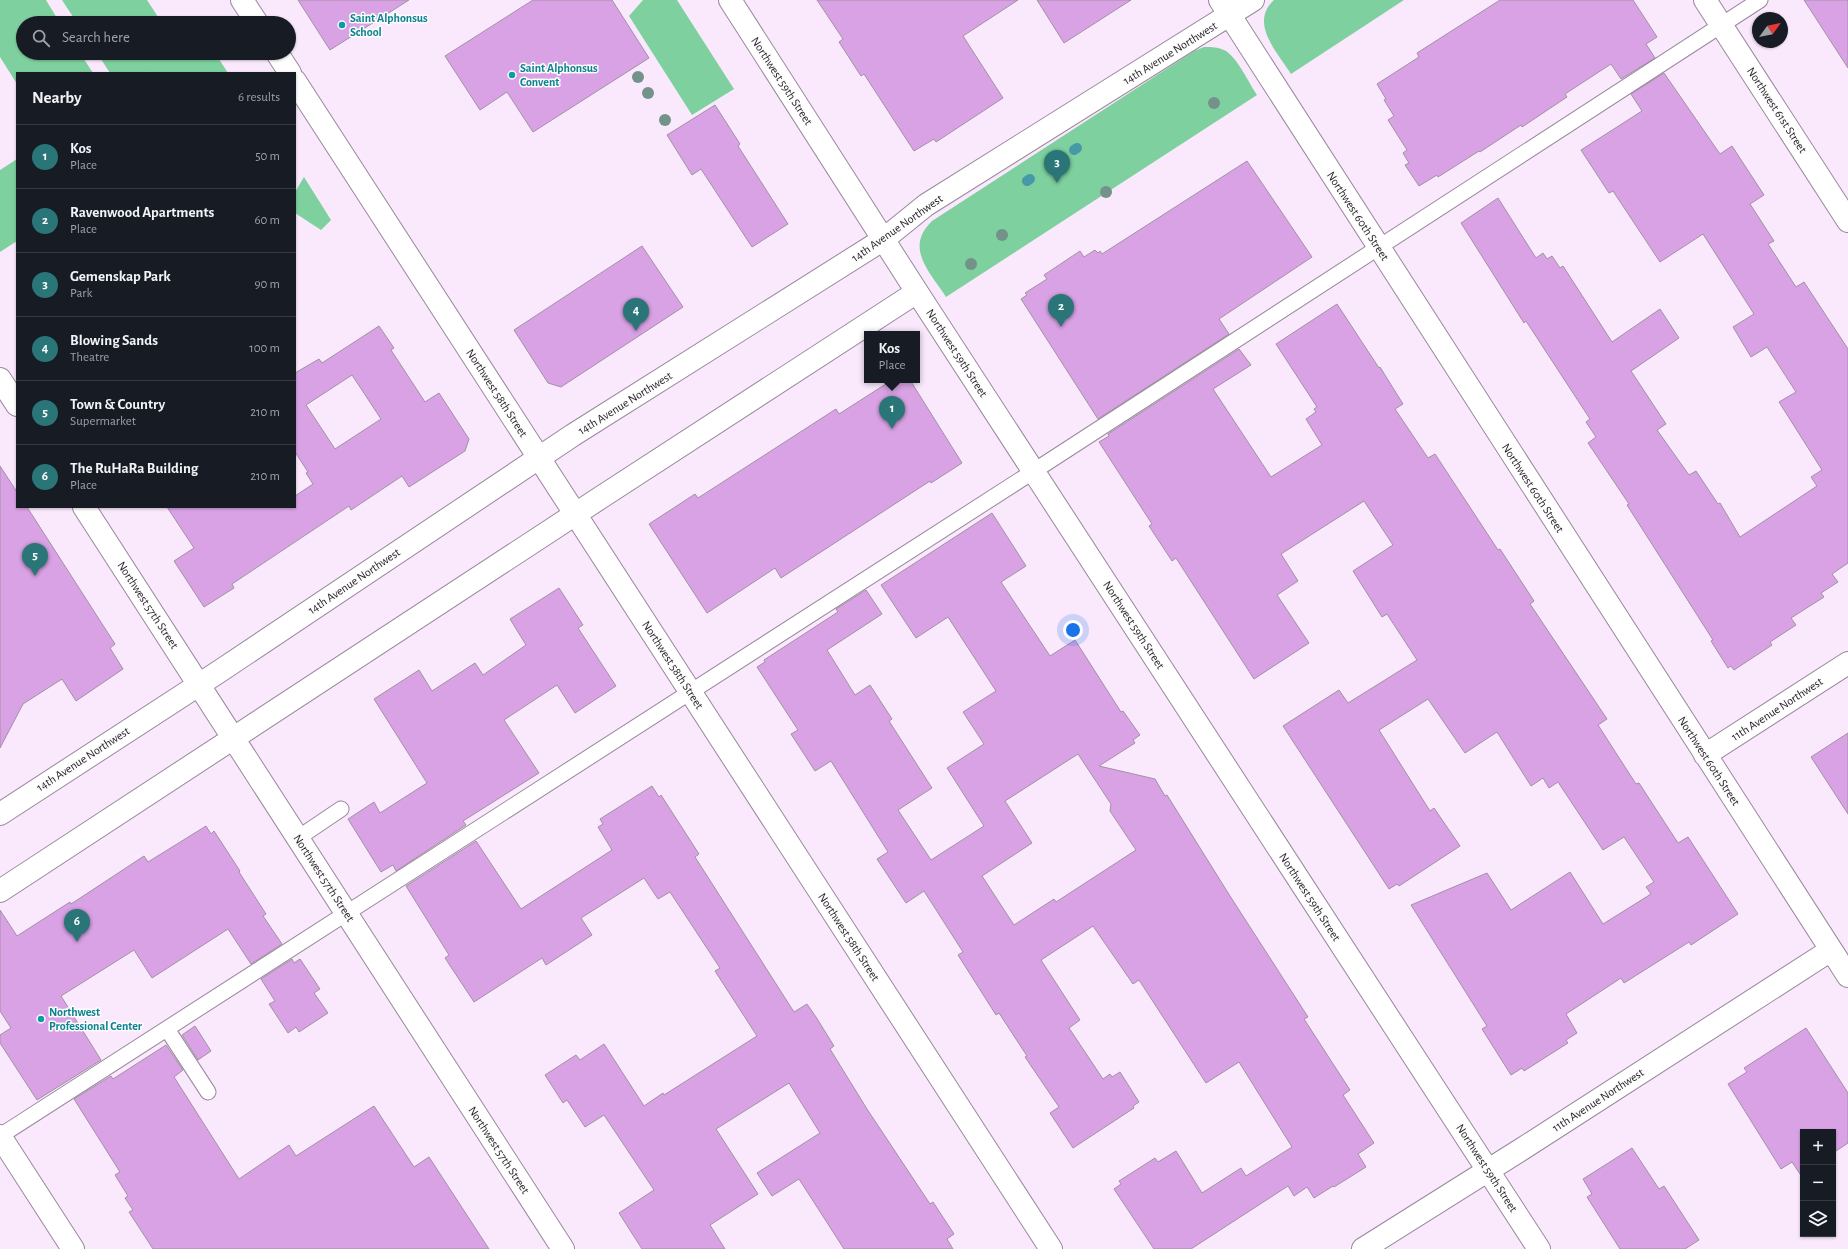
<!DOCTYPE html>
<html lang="en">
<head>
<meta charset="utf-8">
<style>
  :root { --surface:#171b24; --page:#242831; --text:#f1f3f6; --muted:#9ea1a6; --line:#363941; --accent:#2a7578 }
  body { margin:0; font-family:"Alegreya Sans",sans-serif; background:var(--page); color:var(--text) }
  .controls { position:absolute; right:12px; bottom:12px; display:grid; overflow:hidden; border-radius:0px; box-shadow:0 1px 3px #0004 }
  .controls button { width:36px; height:36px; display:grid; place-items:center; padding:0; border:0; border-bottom:1px solid var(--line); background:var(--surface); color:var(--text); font:20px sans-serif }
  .compass { position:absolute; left:1752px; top:12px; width:36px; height:36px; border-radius:50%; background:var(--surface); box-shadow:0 1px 3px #0004; rotate:57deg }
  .you { position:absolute; left:1073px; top:630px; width:14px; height:14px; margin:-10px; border:3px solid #fff; border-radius:50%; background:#1a73e8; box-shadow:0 0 0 6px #1a73e833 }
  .badge { display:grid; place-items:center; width:26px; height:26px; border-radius:50%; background:var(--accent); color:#fff; font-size:13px; font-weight:700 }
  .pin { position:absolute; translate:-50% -33px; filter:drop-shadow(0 1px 2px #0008) }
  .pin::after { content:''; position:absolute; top:21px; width:14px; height:12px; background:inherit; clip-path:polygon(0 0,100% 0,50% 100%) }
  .popup { position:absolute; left:864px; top:331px; width:56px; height:52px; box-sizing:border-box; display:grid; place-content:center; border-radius:0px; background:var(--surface); filter:drop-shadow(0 1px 3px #0005); font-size:13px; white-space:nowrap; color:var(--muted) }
  .popup b { font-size:15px; color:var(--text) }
  .popup::after { content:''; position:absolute; left:50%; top:100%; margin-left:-8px; border:8px solid transparent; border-top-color:var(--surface) }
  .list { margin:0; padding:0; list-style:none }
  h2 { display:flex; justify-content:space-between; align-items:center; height:52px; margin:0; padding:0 16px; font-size:17px }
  h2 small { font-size:13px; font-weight:400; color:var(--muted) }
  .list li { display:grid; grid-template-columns:26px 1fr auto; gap:12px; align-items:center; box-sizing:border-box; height:64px; padding:0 16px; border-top:1px solid var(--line) }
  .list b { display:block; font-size:15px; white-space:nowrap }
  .list p { margin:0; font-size:13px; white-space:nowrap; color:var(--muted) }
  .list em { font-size:13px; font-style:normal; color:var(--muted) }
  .icon { flex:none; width:22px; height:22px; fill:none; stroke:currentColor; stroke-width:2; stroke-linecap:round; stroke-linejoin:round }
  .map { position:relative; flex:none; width:1848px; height:1249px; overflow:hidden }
  .search { position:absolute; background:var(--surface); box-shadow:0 1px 3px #0004; left:16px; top:16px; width:280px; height:44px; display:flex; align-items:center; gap:10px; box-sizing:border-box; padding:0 14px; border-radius:22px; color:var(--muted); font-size:15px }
  .panel { position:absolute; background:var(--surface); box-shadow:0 1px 3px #0004; left:16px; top:72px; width:280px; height:436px; border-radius:0px }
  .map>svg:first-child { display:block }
  .green { fill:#7ed19f }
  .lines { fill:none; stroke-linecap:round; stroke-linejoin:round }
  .stream { stroke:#469aa8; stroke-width:10 }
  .building { fill:#d9a2e5; stroke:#a191a4; fill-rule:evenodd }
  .lane-casing { stroke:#98889b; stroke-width:17 }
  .street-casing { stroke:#98889b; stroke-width:24 }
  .lane { stroke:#fff; stroke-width:15 }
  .street { stroke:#fff; stroke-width:22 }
  .tree { fill:#739289 }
  .culture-dot { fill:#0f9aa8; stroke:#fcfcfc; stroke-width:1.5 }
  .labels { text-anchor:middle; stroke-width:3; stroke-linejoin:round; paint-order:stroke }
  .culture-label { font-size:12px; font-weight:bold; fill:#0d838f; stroke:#fcfcfc; text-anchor:start }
  .street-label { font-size:12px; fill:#231d24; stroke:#fcfcfc }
</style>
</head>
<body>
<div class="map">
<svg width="1848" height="1249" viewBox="0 0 1848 1249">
  <rect width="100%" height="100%" fill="#fae9fd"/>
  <!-- green -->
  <path class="green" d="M0 0H46L60 23H23V53H80L93 73H17V84L0 57Z
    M62 0H147L162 23H77Z
    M643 0H677L734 89 692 115 629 16Z
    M1274 0H1404L1291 74C1277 52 1249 23 1274 0Z
    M1204 47C1212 47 1219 47 1226 51 1238 59 1249 83 1257 95L946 297C930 272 904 248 932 221L1194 51Z
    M97 53H215L228 73H149L151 71 148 73H110Z
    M17 159V241L0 252V170Z
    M304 177 331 220 321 230 295 213V192Z"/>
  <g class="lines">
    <!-- stream -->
    <path class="stream" d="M1074 150 1077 148
      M1027 181 1030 179"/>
  </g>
  <!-- building -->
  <path class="building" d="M298 0H409L330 50Z
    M533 0H612L649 58 533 132 507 92 480 110 445 56Z
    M817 0H1018L963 36 1003 98 936 142 934 139 914 151 864 74 861 76 839 42 843 39Z
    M1037 0H1131L1064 43Z
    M1500 0H1633L1657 37 1646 44 1655 58 1621 79 1611 64 1565 94 1567 97 1522 127 1521 125 1480 152 1479 151 1438 177 1437 175 1419 186 1405 165 1409 163 1403 153 1407 150 1388 120 1394 116 1384 100 1386 99 1377 84 1419 57 1417 53Z
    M1804 0H1848V68Z
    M1664 73 1720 154 1732 146 1764 195 1750 204 1774 241 1768 244 1796 287 1804 282 1848 349V563L1832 574 1838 582 1821 593 1824 597 1791 618 1796 625 1770 642 1772 645 1734 670 1731 666 1728 668 1711 641 1713 640 1627 505 1629 504 1588 443 1596 437 1586 422 1590 419 1526 321 1524 323 1461 223 1498 198 1536 258 1543 253 1547 259 1552 256 1560 268 1563 266 1612 342 1660 309 1679 338 1631 371 1666 424 1657 430 1689 475 1696 471 1718 504 1720 503 1740 537 1817 486 1811 477 1822 470 1779 402 1796 392 1767 347 1751 357 1733 327 1754 314 1703 234 1660 262 1613 191 1609 193 1581 150 1642 111 1631 94Z
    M715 105 740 144 738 146 788 224 752 247 701 169 692 175 667 135Z
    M1247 161 1312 257 1219 319 1229 334 1098 419 1021 299 1027 295 1025 293 1047 279 1044 275 1080 251 1084 257 1095 250 1098 253 1100 251 1102 254Z
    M642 246 683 307 561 387 548 383 514 330Z
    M1337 304 1379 368 1380 367 1403 404 1395 409 1428 458 1435 454 1498 550 1500 549 1534 601 1530 604 1607 719 1598 725 1636 784 1639 783 1678 843 1688 837 1738 914 1691 945 1689 942 1624 983 1621 978 1566 1014 1577 1033 1566 1040 1568 1043 1524 1071 1522 1068 1511 1075 1482 1029 1487 1026 1411 905 1487 873 1511 910 1570 872 1603 924 1651 894 1646 887 1654 882 1624 837 1603 850 1558 782 1549 788 1543 778 1531 786 1497 732 1465 753 1428 699 1379 730 1430 811 1434 808 1460 846 1399 886 1397 884 1389 889 1283 726 1339 690 1348 703 1417 660 1387 614 1382 617 1353 571 1393 545 1364 501 1281 554 1298 581 1277 595 1309 643 1254 679 1176 558 1172 561 1149 526 1152 524 1099 442 1109 436 1108 434 1239 349 1251 365 1213 389 1271 477 1322 445 1306 419 1316 412 1314 409 1317 407 1276 344Z
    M379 326 394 348 391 350 425 402 439 393 469 439 465 451 409 487 402 476 351 510 349 506 232 584 234 588 204 607 174 561 194 548 167 507H295V496L313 484 306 473 308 472 295 452V373L319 359 322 363ZM352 375 381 419 335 449 306 405Z
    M892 380H910L962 463 931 483 930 481 781 578 775 568 707 613 649 524 695 494 698 498 836 409 839 414Z
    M0 466 17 492V507H27L115 644 110 648 123 669 76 701 62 679 23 704 0 748Z
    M992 513 1026 566 1001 582 1050 656 1075 640 1121 712 1123 711 1140 735 1133 740 1135 743 1099 766 1155 779 1165 796 1167 795 1230 896 1308 1017 1304 1019 1350 1090 1343 1095 1374 1143 1358 1154 1366 1167 1334 1187 1333 1186 1314 1198 1307 1187 1294 1196 1288 1186 1191 1249H1154L1114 1189 1121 1184 1119 1181 1155 1158 1158 1162 1176 1151 1202 1193 1241 1168 1246 1176 1292 1147 1239 1062 1206 1083 1139 980 1133 984 1093 926 1041 960 1080 1020 1069 1028 1103 1079 1110 1074 1112 1077 1120 1072 1139 1102 1133 1106 1134 1108 1073 1148 1050 1113 1059 1107 1025 1057 1027 1056 999 1013 996 1015 958 955 963 952 924 891 906 903 877 859 888 852 831 761 815 771 791 734 798 730 757 667 765 662 764 660 838 612 836 609 866 590 882 614 827 650 855 695 870 685 892 719 889 721 932 788 898 810 931 860 984 826 947 768 984 744 963 712 996 691 948 617 916 638 881 585ZM1078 754 1111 804 1110 811 1136 850 1056 902 1054 899 1014 925 982 876 1032 843 1005 801Z
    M559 588 583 625 578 628 616 686 575 713 557 685 504 720 539 773 463 821 466 825 396 871 393 865 381 872 348 819 374 802 380 813 427 783 374 699 419 670 432 691 475 663 483 675 526 645 510 619Z
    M1848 733V814L1811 757Z
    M652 786 659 797 661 795 699 854 695 857 794 1012 807 1004 816 1017 834 1046 830 1049 867 1109 930 1204 933 1202 954 1234 947 1239 953 1249H844L799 1179 772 1196 757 1173 820 1133 789 1083 716 1129 758 1194 710 1225 725 1249H642L619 1213 654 1190 604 1115 585 1127 567 1100 563 1103 545 1075 576 1055 580 1060 604 1044 644 1106 663 1093 664 1095 757 1036 715 971 720 968 670 892 658 899 644 878 581 918 592 935 546 965 542 958 474 1002 445 958 449 955 406 886 476 841 521 909 612 850 598 827 603 824 600 819Z
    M206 826 211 834 214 831 240 871 239 872 266 914 263 916 282 944 251 964 228 929 152 978 134 950 61 996 101 1060 37 1100 0 1043V1035L11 1028 0 1011V910L17 936 70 902 71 904 144 856 148 862Z
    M292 959 294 963 300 959 320 989 314 993 328 1013 299 1032 296 1027 288 1033 269 1004 275 1001 261 979Z
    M195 1026 211 1051 198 1060 182 1035Z
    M1806 1028 1848 1093V1143L1833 1153V1132H1803V1172L1800 1174 1792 1162 1781 1169 1728 1084 1747 1072 1744 1068Z
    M166 1045 183 1070 174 1077 239 1179 289 1145 296 1156 374 1106 414 1167 429 1157 489 1249H153L129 1212 133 1210 125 1198 128 1196 115 1175 120 1172 74 1099 111 1076 113 1079Z
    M1632 1148 1659 1189 1664 1186 1699 1240 1685 1249H1620L1587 1197 1592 1194 1583 1179Z"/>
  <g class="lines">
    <!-- lane casing -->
    <g class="lane-casing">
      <path id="lane" d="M298 838 341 809
        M167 1029 208 1092
        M0 1136 1034 471 1760 0"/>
    </g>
    <!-- street casing -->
    <g class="street-casing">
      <path id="street" d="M242 0 257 23
        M730 0 917 292 1539 1249
        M1220 0 1848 976
        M1705 0 1848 221
        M277 53 290 73
        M295 81 1051 1249
        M0 379 17 405
        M84 507 563 1249
        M1705 755 1848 663
        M0 814 220 671 573 435 884 239 926 205 1253 0
        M0 891 603 496 917 292
        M0 1136 73 1249
        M1363 1249 1522 1149 1831 950"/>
    </g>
    <!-- lane -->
    <use href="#lane" class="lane"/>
    <!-- street -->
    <use href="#street" class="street"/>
  </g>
  <!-- trees -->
  <g class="tree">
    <circle cx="638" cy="77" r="6"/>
    <circle cx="648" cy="93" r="6"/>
    <circle cx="1214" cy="103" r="6"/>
    <circle cx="665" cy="120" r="6"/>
    <circle cx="1106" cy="192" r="6"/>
    <circle cx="1002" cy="235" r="6"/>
    <circle cx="971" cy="264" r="6"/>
  </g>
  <!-- markers -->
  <g class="culture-dot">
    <circle cx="342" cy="25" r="4"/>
    <circle cx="512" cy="75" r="4"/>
    <circle cx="41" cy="1019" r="4"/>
  </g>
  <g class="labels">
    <!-- culture labels -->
    <g class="culture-label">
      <text x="350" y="22">Saint Alphonsus<tspan x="350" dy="14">School</tspan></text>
      <text x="520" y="72">Saint Alphonsus<tspan x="520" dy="14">Convent</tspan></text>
      <text x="49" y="1016">Northwest<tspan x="49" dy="14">Professional Center</tspan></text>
    </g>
    <!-- street labels -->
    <g class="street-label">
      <text transform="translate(1170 53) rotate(-32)" y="4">14th Avenue Northwest</text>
      <text transform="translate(782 81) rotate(57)" y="4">Northwest 59th Street</text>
      <text transform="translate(1777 110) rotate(57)" y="4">Northwest 61st Street</text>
      <text transform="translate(1358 216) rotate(57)" y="4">Northwest 60th Street</text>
      <text transform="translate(897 228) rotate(-35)" y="4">14th Avenue Northwest</text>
      <text transform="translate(957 353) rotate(57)" y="4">Northwest 59th Street</text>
      <text transform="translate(497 393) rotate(57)" y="4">Northwest 58th Street</text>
      <text transform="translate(625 403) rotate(-32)" y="4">14th Avenue Northwest</text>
      <text transform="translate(1533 488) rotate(57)" y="4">Northwest 60th Street</text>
      <text transform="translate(354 581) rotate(-34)" y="4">14th Avenue Northwest</text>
      <text transform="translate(148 605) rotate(57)" y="4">Northwest 57th Street</text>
      <text transform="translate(1134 625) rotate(57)" y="4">Northwest 59th Street</text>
      <text transform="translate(673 665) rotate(57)" y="4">Northwest 58th Street</text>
      <text transform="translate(1777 709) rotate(-33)" y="4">11th Avenue Northwest</text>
      <text transform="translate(83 759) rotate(-33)" y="4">14th Avenue Northwest</text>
      <text transform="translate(1709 761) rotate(57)" y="4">Northwest 60th Street</text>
      <text transform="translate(324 878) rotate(57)" y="4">Northwest 57th Street</text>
      <text transform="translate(1310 897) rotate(57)" y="4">Northwest 59th Street</text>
      <text transform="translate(849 937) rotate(57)" y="4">Northwest 58th Street</text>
      <text transform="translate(1598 1100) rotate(-33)" y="4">11th Avenue Northwest</text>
      <text transform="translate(499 1150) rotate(57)" y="4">Northwest 57th Street</text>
      <text transform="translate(1487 1168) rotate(57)" y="4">Northwest 59th Street</text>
    </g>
  </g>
</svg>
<div class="controls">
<button>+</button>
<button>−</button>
<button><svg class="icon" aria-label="layers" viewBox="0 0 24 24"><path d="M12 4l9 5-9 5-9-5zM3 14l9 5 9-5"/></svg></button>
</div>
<svg class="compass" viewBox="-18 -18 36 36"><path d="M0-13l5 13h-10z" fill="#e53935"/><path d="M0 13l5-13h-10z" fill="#9ea1a6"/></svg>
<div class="you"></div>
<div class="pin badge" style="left:892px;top:429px">1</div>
<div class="popup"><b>Kos</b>Place</div>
<div class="pin badge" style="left:1061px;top:327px">2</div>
<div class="pin badge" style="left:1057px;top:183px">3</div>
<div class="pin badge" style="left:636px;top:331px">4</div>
<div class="pin badge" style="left:35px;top:576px">5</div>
<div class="pin badge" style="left:77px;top:942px">6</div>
<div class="search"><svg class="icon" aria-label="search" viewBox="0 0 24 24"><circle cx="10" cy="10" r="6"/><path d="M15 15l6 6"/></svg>Search here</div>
<section class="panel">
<h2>Nearby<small>6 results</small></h2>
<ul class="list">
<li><span class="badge">1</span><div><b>Kos</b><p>Place</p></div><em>50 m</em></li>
<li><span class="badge">2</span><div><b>Ravenwood Apartments</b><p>Place</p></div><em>60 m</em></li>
<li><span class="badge">3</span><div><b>Gemenskap Park</b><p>Park</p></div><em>90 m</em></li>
<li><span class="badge">4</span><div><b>Blowing Sands</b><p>Theatre</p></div><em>100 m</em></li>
<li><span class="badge">5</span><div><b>Town &amp; Country</b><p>Supermarket</p></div><em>210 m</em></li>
<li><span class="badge">6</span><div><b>The RuHaRa Building</b><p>Place</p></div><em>210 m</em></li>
</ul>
</section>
</div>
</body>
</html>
